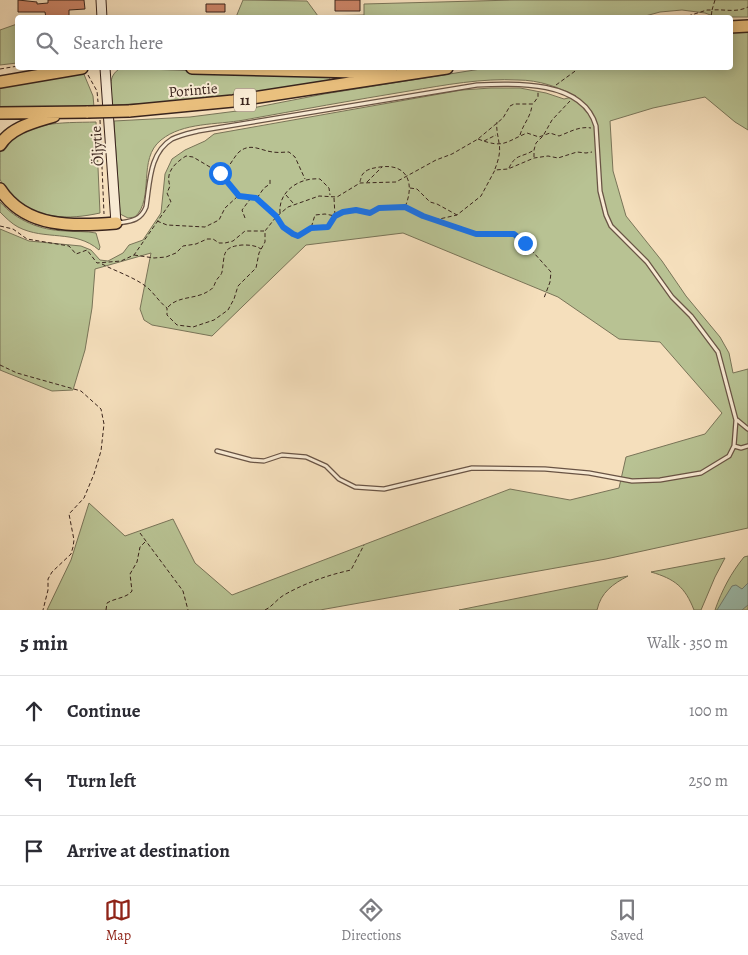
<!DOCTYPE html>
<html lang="en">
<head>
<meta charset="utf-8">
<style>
  :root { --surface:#fff; --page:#f7f7f7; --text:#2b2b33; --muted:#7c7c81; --line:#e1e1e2; --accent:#8f2418 }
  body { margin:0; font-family:Alegreya,serif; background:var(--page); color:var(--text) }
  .stop { position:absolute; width:15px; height:15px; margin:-11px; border:4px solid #1a73e8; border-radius:50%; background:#fff }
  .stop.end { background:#1a73e8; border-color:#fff; box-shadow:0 1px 5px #0008 }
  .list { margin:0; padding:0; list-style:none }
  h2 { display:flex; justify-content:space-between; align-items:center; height:65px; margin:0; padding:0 20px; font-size:21px }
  h2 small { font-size:16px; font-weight:400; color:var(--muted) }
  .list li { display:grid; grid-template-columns:32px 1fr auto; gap:15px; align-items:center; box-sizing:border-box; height:70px; padding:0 20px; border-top:1px solid var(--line) }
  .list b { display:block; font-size:19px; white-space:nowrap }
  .list em { font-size:16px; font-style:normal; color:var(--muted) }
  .icon { flex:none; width:28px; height:28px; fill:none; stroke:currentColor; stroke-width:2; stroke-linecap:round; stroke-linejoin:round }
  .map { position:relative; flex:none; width:748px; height:610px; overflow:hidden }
  .search { position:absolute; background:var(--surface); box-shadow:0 2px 12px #0003; left:15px; right:15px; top:15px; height:55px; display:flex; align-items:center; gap:12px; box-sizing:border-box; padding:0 18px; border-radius:5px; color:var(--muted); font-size:19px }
  .sheet { height:275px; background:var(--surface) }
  nav { display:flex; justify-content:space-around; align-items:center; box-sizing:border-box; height:70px; border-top:1px solid var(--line); background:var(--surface); font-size:14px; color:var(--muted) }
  nav a { display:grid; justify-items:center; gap:2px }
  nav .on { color:var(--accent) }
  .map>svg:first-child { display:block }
  .green { fill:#b8c293; stroke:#797458 }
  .water { fill:#9cbdae; stroke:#758074 }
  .building { fill:#cb8467; stroke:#3a251d }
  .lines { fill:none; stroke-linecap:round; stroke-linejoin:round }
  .lane-casing { stroke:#695445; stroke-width:5.5 }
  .secondary-casing { stroke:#3a251d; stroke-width:11 }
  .highway-casing { stroke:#3a251d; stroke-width:14 }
  .path { stroke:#3a251d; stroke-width:1; stroke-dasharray:4 2.5; stroke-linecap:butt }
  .lane { stroke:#f8ead3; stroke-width:3 }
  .secondary { stroke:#f8ead3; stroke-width:9 }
  .highway { stroke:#eac07e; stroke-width:11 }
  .highway-bridge-casing { stroke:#3a251d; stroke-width:14; stroke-linecap:butt }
  .highway-bridge { stroke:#eac07e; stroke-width:11 }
  .route { stroke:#1a73e8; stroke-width:6 }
  .labels { text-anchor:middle; stroke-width:4; stroke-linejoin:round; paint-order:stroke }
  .shield { fill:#f8ead3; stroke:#736054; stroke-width:1 }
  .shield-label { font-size:14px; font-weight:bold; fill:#3a251d }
  .street-label { font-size:15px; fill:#3a251d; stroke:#f8ead3 }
</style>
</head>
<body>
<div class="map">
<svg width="748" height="610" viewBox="0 0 748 610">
  <rect width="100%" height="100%" fill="#f5dfbc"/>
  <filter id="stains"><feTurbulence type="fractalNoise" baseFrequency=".004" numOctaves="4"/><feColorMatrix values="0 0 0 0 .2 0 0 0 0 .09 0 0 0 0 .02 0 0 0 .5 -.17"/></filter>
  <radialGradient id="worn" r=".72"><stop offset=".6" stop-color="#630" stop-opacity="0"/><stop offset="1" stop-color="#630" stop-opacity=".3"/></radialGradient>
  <!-- green -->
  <path class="green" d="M243 0 307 1 318 16 364 15V4L514 0H748V17H716L705 13 682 10 660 12 638 18 236 17Z
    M17 24V63L0 65V30Z
    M748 30V130L735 122 705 97 653 108 610 121 613 171 626 216 662 261 686 296 720 337 729 353 733 373 748 369V528L606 559 320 610H47L71 560 89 503 125 536 173 519 195 563 232 595 510 489 570 500 619 488 626 457 705 434 722 413 660 342 619 339 558 297 403 233 306 245 212 336 152 325 144 320 140 309 151 253 95 269 92 308 85 350 73 390 52 391 0 370V229L29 241 81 246 91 250 100 260 108 261 123 253 129 245 143 240 161 213 165 174 172 159 185 150 205 141 214 134 462 90 491 88H520L546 93 564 99 576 96C558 87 539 80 518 80 482 78 445 85 409 91 354 100 299 110 244 120 217 125 183 122 161 140 137 159 155 198 135 217L128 218 120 214 114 121 190 117 237 111 324 94 487 68H730L731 32Z
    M121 68 329 76 330 78 329 80 241 95 179 102 112 105C112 90 106 76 121 68Z
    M83 72 93 96 94 107 0 108V87Z
    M96 122 100 213C68 220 36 220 12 195 8 191 2 185 0 179 0 172 0 160 0 152 23 120 61 123 96 122Z
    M0 202C17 221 40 230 65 231 76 232 86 231 96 233L100 247 99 250C75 229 45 241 18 227 12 224 5 217 0 212Z
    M748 556V610H715C722 590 731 573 744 557Z
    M725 558 715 577 701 610H694C685 587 675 579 651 572Z
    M628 576C613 584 601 592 597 610H459Z"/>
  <!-- water -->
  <path class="water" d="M748 583V605L742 610H717L732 586 736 585 742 589Z"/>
  <!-- building -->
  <path class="building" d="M18 0 37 2V4L48 3V0H84L85 9 69 10V18H46L45 12H18Z
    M335 0H360V11H335Z
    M206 4H225V12H206Z"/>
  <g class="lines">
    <!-- lane casing -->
    <g class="lane-casing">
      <path id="lane" d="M119 223C132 221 141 220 146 207 150 183 149 153 172 139 180 135 190 133 198 131L477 85C515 83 583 80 596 126L600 191 606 215 611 226 647 262 672 297 691 316 718 352 736 420 734 446 729 456 701 473 660 480 632 481 589 473 545 469 472 468 384 489 355 487 339 479 326 466 306 457 282 455 264 461 251 460 217 451
        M737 420 748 429
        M734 446 741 448 748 446"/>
    </g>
    <!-- secondary casing -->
    <g class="secondary-casing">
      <path id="secondary" d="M101 0 102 18
        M105 68 116 223"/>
    </g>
    <!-- highway casing -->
    <g class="highway-casing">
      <path id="highway" d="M730 27 748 26
        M192 68 356 72 391 70
        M0 82 82 68
        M129 111 233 101 447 68
        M0 113 88 112
        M0 145C11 127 35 122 54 116
        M0 189C26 229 74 226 116 223"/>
    </g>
    <!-- path -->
    <path class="path" d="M715 0 712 10C725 9 736 13 748 7
      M688 16 707 10H712L711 18
      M667 18 688 16 696 18
      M0 69 18 66
      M88 75 97 91 98 102
      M556 85 578 69 585 68
      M100 120 104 214
      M520 135C523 124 531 117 532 105
      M478 139C504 149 505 142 527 133L539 137 550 133 559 136C570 132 579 126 591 128
      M484 141 496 135
      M534 157V150L536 143 543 136 552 120 570 101
      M509 168C516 153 522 158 534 150
      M495 169C498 161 501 152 499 143 498 135 496 130 497 122
      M221 173C230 168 232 159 239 152 251 142 261 151 273 152 278 153 284 152 289 152L295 157 305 179
      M360 182C360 181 362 175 362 175 366 169 373 168 380 167 408 163 415 184 405 207
      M367 182 382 167
      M410 188 417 189 430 202 437 204 457 215
      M286 195 293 203
      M257 198 264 188 270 184V179
      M334 198 335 216
      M280 213C278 191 300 177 320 179L329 188 330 195
      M245 218 242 210 251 198
      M435 220 457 215 481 196 495 170 508 169 534 158 548 156 558 158 577 152 586 153 592 152
      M157 221 167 225 205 227 219 220 225 208 238 196
      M0 226 13 229 27 239 69 246 76 254 87 250 97 263 121 261 134 255 171 202 167 193 170 186C165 172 175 163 186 156L193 157 220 173 239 196 256 198 276 217 283 227 293 234 298 236 311 228 315 215 325 214 335 216
      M311 228 329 227 335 216 343 212 356 211 370 213 379 208 405 207 423 216 476 234H514L525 243 551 272 550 282 544 298
      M134 255 154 258 166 257 176 253 183 246 196 244 207 239H213L219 243H225L233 241 245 231H264
      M102 264C115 271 131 276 144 285 153 291 158 301 167 308V315L177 325 193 327 214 320 228 310 234 299 238 286 256 268 259 253 265 242V231L276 217 288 207 319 196 337 197 360 183 396 182 436 160 452 154 478 139 503 118 510 106 514 104H533L538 97V91
      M168 307C179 295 197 300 210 290 214 288 214 285 216 281 218 277 221 276 222 272 225 255 221 247 242 245 249 245 255 245 261 249
      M0 365 17 373 81 391 101 409 104 424 101 451 94 474 84 498 69 514 74 540 73 547 71 554 52 572 48 579V590L43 610
      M140 533 183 591 188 610
      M106 610 107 603C115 598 127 598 132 591L130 574 137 562 140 547 145 542
      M265 610C273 606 277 599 284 595 305 583 328 575 351 570L364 545"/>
    <!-- lane -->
    <use href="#lane" class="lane"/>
    <!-- secondary -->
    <use href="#secondary" class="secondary"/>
    <!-- highway -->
    <use href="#highway" class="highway"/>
    <!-- highway-bridge casing -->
    <g class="highway-bridge-casing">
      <path id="highway-bridge" d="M88 112 129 111"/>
    </g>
    <!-- highway-bridge -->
    <use href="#highway-bridge" class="highway-bridge"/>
  </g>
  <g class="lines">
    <!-- route -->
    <path class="route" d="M220 173 239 196 256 198 276 216 283 227 293 234 298 236 311 228 328 227 335 216 343 212 356 210 370 213 379 208 405 207 423 216 476 234H514L525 243"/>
  </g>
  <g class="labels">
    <!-- shield labels -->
    <rect class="shield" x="234" y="88.5" width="22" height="23" rx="4"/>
    <g class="shield-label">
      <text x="245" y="105">11</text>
    </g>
    <!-- street labels -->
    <g class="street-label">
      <text transform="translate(193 90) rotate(-5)" y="5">Porintie</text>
      <text transform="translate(97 146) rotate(-94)" y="5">Öljytie</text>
    </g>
  </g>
  <rect width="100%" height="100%" filter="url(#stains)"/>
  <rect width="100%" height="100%" fill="url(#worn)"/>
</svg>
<div class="stop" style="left:220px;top:173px"></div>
<div class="stop end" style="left:525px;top:243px"></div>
<div class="search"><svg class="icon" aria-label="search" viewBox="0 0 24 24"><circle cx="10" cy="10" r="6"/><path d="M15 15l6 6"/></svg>Search here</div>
</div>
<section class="sheet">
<h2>5 min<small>Walk · 350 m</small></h2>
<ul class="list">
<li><svg class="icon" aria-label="ahead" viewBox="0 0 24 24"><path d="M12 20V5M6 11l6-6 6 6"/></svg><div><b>Continue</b></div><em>100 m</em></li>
<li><svg class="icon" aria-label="left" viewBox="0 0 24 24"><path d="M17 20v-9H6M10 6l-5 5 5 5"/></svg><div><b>Turn left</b></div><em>250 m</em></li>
<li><svg class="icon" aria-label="arrive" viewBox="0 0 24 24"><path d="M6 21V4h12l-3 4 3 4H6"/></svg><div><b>Arrive at destination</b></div></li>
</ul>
</section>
<nav>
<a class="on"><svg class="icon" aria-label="map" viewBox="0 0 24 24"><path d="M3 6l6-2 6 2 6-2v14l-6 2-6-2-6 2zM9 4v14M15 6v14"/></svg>Map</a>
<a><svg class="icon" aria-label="directions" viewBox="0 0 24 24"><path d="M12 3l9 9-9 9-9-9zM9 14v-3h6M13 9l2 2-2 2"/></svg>Directions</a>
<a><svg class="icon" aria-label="saved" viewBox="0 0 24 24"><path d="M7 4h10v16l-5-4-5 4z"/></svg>Saved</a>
</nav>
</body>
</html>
